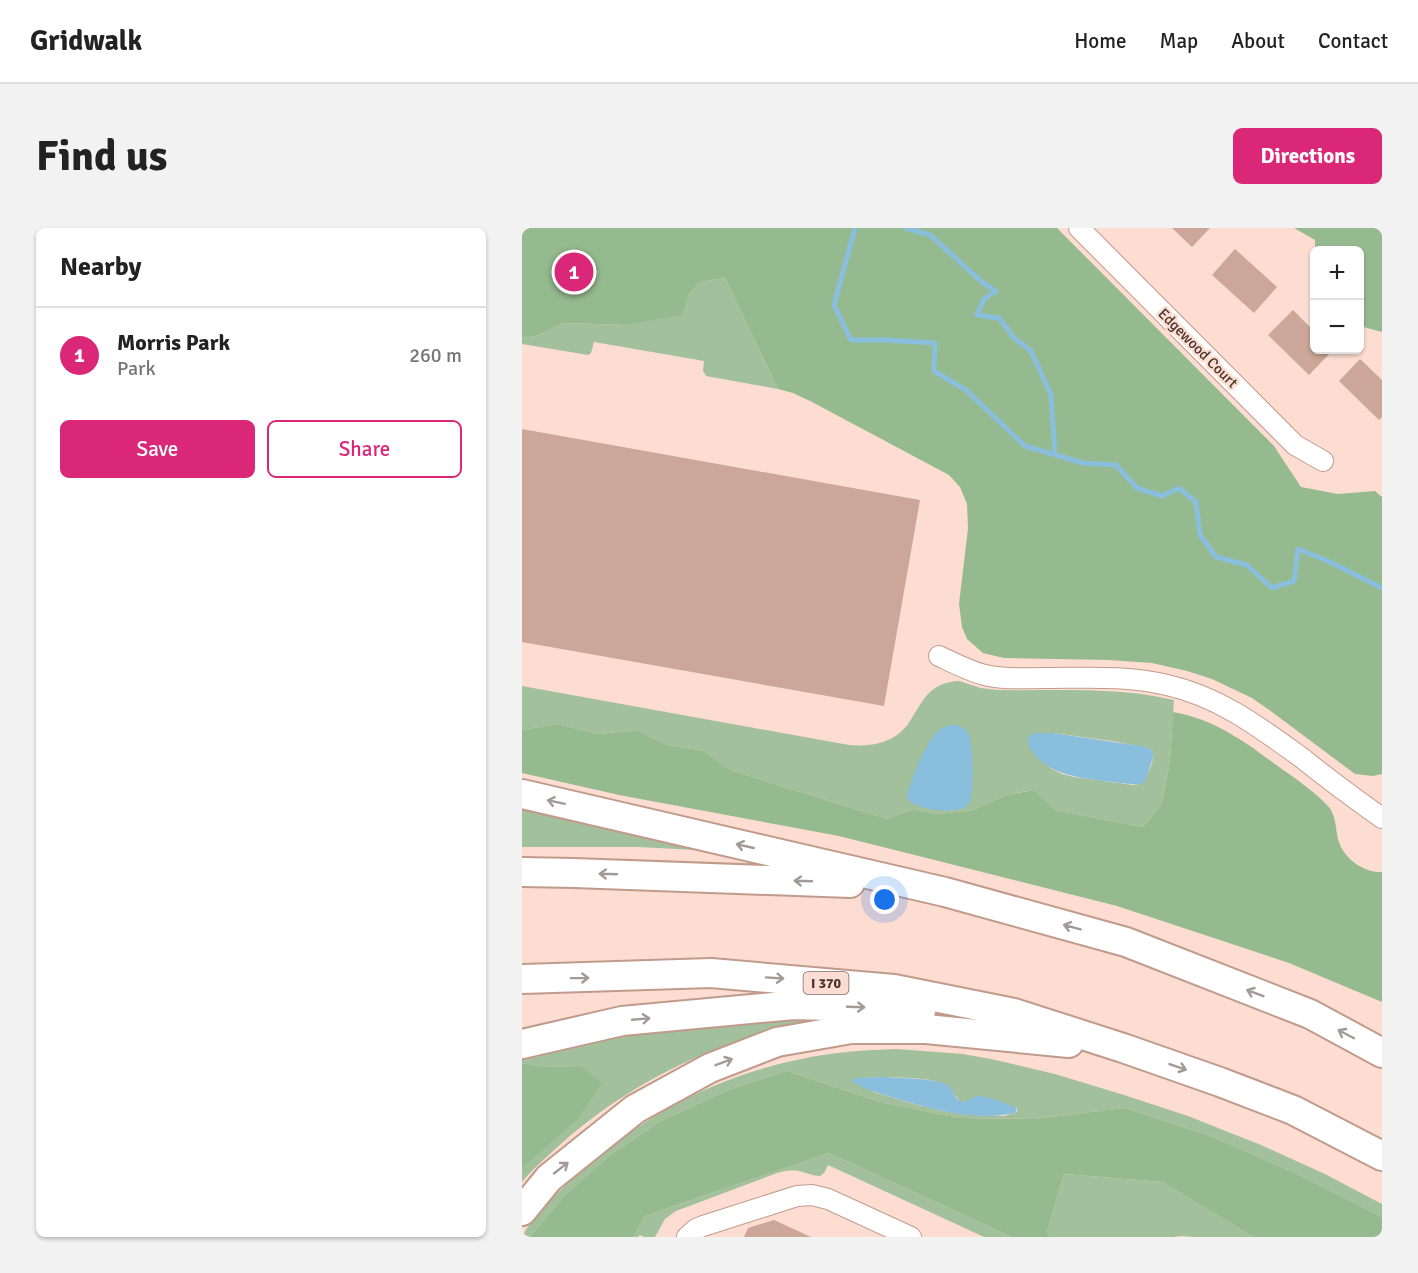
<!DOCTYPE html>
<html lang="en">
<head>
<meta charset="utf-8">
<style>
  :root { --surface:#fff; --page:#f2f2f2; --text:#222; --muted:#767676; --line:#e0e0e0; --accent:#db2777 }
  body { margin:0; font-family:Signika,sans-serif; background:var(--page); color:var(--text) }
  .controls { position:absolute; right:18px; top:18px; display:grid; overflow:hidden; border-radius:9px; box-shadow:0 2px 4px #0004 }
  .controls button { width:54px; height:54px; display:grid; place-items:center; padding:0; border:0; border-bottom:2px solid var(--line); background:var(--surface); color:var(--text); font:30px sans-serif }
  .you { position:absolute; left:363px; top:672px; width:21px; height:21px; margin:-15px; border:4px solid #fff; border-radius:50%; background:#1a73e8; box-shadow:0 0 0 9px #1a73e833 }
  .badge { display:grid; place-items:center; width:39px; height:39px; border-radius:50%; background:var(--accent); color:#fff; font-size:20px; font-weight:700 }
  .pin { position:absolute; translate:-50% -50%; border:3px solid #fff; box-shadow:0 2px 6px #0006 }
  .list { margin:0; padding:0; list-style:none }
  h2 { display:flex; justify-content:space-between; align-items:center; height:78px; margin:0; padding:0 24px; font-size:26px }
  h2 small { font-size:20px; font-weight:400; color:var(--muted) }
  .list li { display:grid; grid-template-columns:39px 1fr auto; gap:18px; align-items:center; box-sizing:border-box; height:96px; padding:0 24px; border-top:2px solid var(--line) }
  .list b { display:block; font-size:22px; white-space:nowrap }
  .list p { margin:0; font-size:20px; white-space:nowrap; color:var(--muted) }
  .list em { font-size:20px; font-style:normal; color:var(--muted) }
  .actions { display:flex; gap:12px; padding:18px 24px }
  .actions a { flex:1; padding:14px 0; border:2px solid var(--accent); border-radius:9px; text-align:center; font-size:21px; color:var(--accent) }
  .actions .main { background:var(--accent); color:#fff }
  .map { position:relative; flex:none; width:860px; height:1009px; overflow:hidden; border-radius:9px }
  header { display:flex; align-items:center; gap:36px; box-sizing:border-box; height:84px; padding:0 30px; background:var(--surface); border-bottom:2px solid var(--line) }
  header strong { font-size:28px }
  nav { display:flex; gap:33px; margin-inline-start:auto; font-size:21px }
  .intro { display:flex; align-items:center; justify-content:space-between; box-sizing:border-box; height:144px; padding:0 36px }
  h1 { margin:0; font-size:42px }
  .button { padding:15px 27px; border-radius:9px; background:var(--accent); color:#fff; font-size:21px; font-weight:700 }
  main { display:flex; gap:36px; padding:0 36px }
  aside { flex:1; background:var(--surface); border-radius:9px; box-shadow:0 2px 4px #0004 }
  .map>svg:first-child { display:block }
  .green { fill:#a3c09d; fill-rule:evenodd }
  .forest { fill:#96ba8f }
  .water { fill:#89bfdd }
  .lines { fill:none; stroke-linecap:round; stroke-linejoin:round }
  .stream { stroke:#89bfdd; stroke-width:5 }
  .building { fill:#cca698 }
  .minor-casing { stroke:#c09b8c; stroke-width:22 }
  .highway-casing { stroke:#c09b8c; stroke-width:32 }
  .minor { stroke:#fff; stroke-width:20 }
  .highway { stroke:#fff; stroke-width:28 }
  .oneway { stroke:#a29a97 }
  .labels { text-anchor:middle; stroke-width:5; stroke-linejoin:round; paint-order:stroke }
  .shield { fill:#fdddd1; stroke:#7c6760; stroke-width:1.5 }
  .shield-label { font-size:14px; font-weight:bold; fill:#44352f }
  .street-label { font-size:15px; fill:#44352f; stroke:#fdddd1 }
</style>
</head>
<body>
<header>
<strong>Gridwalk</strong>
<nav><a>Home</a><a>Map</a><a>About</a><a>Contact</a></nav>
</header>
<div class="intro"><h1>Find us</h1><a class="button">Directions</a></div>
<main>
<aside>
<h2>Nearby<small></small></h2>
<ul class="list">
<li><span class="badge">1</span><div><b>Morris Park</b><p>Park</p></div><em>260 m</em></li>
</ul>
<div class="actions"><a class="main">Save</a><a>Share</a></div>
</aside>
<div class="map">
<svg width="860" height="1009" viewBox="0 0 860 1009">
  <rect width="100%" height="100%" fill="#fdddd1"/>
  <!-- green -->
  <path class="green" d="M203 50 256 161 184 148 181 143 182 133 72 114 69 125 66 127 0 116V110L14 108 42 95 104 97 166 68 178 54Z
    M437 453 459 460 475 462C534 463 594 458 652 472L648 533 640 575 621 599 533 582 510 562 484 567 451 582 416 586 391 581 365 591 208 542 182 523 145 517 115 502 76 506 35 496 0 502V458L327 517C349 519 372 515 386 496 401 474 405 455 437 453ZM531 505 590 513 627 520 631 524C632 536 625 547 618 556L611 557 552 549 540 546 530 541 510 523Z
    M0 580 175 618V622L116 619H0Z
    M298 790V793C267 800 235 806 205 817 140 841 80 877 29 925 19 934 9 943 0 954V940L20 921 58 838 23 839 0 837V827L144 796Z
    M375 821 441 826 469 831 533 846 602 867 666 888 739 917 803 946 860 976V989L773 945 691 909 603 880 512 891 437 890 358 874 265 843 206 862 139 893 88 927 43 967 8 1009H0C10 988 43 957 61 941 127 884 194 849 279 831 311 824 343 822 375 821ZM362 849C377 850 408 849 421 856 429 860 432 867 438 873L495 880V884L482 888 449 887 420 883 388 875 352 864 330 852 339 850Z
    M307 925 490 1009H462L306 937 302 945 298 948C278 946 279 938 255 945L154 983 143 991 133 1009H122L118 1007 116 1009H111L123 988Z
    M542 946 640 954 732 1009H672L659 1008 651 1009H528L525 1003Z"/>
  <!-- forest -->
  <path class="forest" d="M0 0H535L752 218 779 259 816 266 853 263 860 269V546L851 548 833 546 750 484 730 470 690 451 665 443 630 435 586 432 482 430 461 425 445 411 440 399 437 376 446 300 445 276 438 259 427 247 290 174 271 165 256 161 203 50 178 54 166 68 160 87 104 97 42 95 14 108 0 110Z
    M772 0H860V104L838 98V22H793V12Z
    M651 484C694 492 722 513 757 539 773 550 790 562 804 576 815 586 813 601 817 614 822 631 843 645 860 644V774L767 735 595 678 317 608 97 567 0 545V502L35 496 76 506 115 502 145 517 182 523 208 542 365 591 391 581 416 586 451 582 484 567 511 562 533 582 621 599 640 575 648 533Z
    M2 836 23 839 58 838 80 855 56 891 0 940V837Z
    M265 843 358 874 437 890 512 891 603 880 691 909 773 945 860 989V1009H732L640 954 542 946 525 1003 528 1009H490L307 925 123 988 111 1009H8L43 967 88 927 139 893 206 862Z"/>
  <!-- water -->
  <path class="water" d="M435 497C442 500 446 503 448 510 451 519 452 569 447 576 439 588 394 582 385 571 386 556 405 511 417 502 423 498 428 497 435 497Z
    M512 505H531L619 518 627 520 631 524V529L623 554 618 556C606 557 594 554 581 553 553 549 524 546 508 520 504 513 505 509 512 505Z
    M362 849C376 850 417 850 427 858 432 862 432 871 439 873 446 875 450 868 457 868 469 869 482 875 493 879L495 882 493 885C453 894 408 881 369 869 356 865 342 861 331 854L330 852 333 850Z"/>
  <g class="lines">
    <!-- stream -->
    <path class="stream" d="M333 0 312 77 329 112H363L413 115 412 143 444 162 503 218 561 235 594 237 615 260 640 268 657 260 674 274 678 307 694 329 725 337 750 360 772 353 776 321 806 333 860 360
      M384 0 408 7 460 54 474 63 462 71 455 87 477 90 492 110 509 123 529 167 533 225"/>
  </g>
  <!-- building -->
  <path class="building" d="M650 0H688L670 19Z
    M713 21 755 59 732 85 690 47Z
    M771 82 792 103V122H811L787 147 746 107Z
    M838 131 860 152V189L857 192 817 153Z
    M0 201 398 272 362 478 0 414Z
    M252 992 289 1009H222L226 1000Z"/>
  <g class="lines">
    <!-- minor casing -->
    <g class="minor-casing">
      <path id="minor" d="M557 0 773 217 801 233
        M417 428C432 435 447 443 463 447 482 452 503 450 522 450 562 450 605 447 645 457 698 469 737 499 780 530 806 551 833 571 860 590
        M165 1009 174 1001 181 998 275 968 290 967 306 971 389 1009"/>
    </g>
    <!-- highway casing -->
    <g class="highway-casing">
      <path id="highway" d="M0 566 423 664 604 714 788 786 860 825
        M0 644 52 645 328 655
        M0 751 189 745 372 761 492 785 601 820 698 854 771 882 860 928
        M0 816 100 793 272 777 376 780 399 783
        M0 983 27 950 113 881 188 840 255 814 329 801H404L547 815"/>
    </g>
    <!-- minor -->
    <use href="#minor" class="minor"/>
    <!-- highway -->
    <use href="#highway" class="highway"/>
  </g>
  <!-- one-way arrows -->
  <defs><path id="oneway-shaft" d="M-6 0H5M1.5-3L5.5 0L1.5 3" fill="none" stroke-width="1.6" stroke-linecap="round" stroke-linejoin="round" transform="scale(1.5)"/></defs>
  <g class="oneway">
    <use href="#oneway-shaft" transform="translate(34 574) rotate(-168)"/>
    <use href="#oneway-shaft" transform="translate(223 618) rotate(-167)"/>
    <use href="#oneway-shaft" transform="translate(86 646) rotate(-178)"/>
    <use href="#oneway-shaft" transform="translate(281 653) rotate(-178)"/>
    <use href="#oneway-shaft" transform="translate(550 699) rotate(-165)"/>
    <use href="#oneway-shaft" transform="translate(58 750) rotate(-1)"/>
    <use href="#oneway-shaft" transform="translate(253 750) rotate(4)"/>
    <use href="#oneway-shaft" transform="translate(733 765) rotate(-159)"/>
    <use href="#oneway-shaft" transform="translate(334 779) rotate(2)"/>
    <use href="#oneway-shaft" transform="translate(119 791) rotate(-5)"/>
    <use href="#oneway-shaft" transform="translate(824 806) rotate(-152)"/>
    <use href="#oneway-shaft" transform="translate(202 834) rotate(-21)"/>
    <use href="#oneway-shaft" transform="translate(656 839) rotate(19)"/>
    <use href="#oneway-shaft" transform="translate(39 940) rotate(-38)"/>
  </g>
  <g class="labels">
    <!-- shield labels -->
    <rect class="shield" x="281.5" y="744" width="45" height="22" rx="4.5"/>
    <g class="shield-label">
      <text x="304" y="760">I 370</text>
    </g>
    <!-- street labels -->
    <g class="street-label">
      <text transform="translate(676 120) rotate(45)" y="5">Edgewood Court</text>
    </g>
  </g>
</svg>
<div class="controls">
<button>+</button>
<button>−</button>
</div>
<div class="you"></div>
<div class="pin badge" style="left:52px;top:44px">1</div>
</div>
</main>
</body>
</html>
